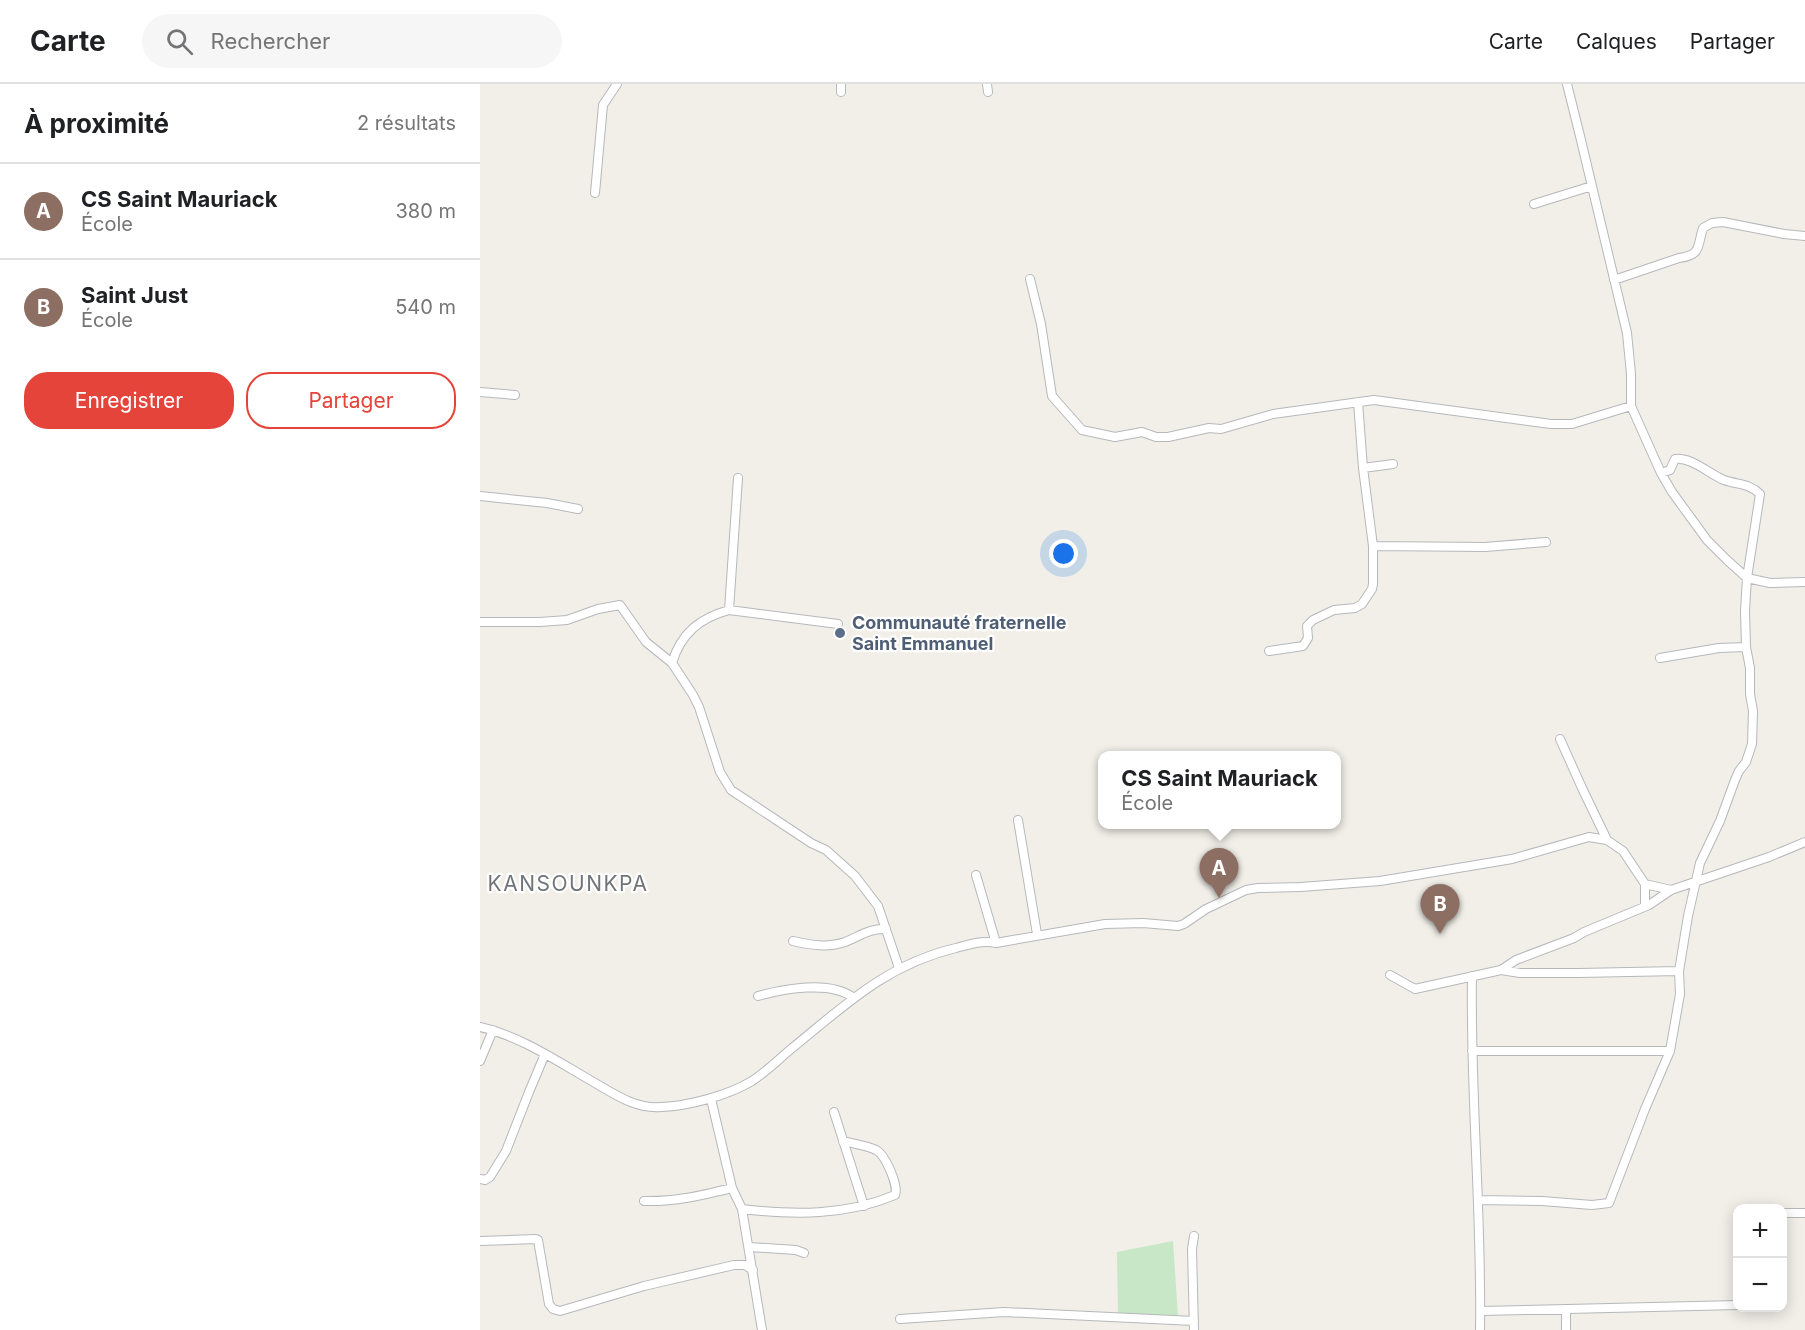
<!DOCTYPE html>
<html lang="fr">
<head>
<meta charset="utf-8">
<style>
  :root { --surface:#fff; --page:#f6f6f6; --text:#202124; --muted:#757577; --line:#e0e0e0; --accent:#e5443a }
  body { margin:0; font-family:Inter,sans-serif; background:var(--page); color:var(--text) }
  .controls { position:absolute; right:18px; bottom:18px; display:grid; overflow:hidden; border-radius:12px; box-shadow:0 3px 15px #0003 }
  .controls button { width:54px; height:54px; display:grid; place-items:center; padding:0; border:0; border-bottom:2px solid var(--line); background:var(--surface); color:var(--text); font:30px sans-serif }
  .you { position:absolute; left:584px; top:470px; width:21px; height:21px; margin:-15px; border:4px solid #fff; border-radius:50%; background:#1a73e8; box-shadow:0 0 0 9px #1a73e833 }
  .badge { display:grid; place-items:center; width:39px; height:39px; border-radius:50%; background:var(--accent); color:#fff; font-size:20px; font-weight:700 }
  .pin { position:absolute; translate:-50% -50px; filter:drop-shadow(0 2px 3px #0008) }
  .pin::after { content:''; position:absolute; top:32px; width:21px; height:18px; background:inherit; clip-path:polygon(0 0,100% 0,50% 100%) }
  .popup { position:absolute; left:618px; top:667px; width:243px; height:78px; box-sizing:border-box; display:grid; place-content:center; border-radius:12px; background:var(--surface); filter:drop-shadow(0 2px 4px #0005); font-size:20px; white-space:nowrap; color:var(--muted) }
  .popup b { font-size:22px; color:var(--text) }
  .popup::after { content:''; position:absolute; left:50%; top:100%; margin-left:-12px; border:12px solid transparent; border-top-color:var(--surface) }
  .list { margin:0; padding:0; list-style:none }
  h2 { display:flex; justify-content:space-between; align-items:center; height:78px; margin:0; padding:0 24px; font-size:26px }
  h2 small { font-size:20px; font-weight:400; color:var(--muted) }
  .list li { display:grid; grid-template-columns:39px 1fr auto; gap:18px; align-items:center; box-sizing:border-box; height:96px; padding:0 24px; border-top:2px solid var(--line) }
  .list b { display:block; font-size:22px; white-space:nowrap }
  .list p { margin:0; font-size:20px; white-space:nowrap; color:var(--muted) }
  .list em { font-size:20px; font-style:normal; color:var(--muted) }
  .actions { display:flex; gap:12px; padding:18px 24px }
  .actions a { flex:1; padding:14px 0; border:2px solid var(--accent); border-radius:24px; text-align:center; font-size:21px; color:var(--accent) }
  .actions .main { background:var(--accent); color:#fff }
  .icon { flex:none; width:33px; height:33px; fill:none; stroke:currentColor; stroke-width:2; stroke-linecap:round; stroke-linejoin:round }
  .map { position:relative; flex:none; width:1325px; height:1246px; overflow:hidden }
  header { display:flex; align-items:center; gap:36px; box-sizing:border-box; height:84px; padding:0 30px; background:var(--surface); border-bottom:2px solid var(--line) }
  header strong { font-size:28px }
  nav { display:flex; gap:33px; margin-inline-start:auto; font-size:21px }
  .search { width:420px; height:54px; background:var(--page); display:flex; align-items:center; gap:15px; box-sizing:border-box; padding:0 21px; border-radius:33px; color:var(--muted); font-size:22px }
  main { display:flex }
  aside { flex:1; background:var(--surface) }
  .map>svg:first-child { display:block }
  .green { fill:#c7e7c6 }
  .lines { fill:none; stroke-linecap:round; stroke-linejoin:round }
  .minor-casing { stroke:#b5b8bc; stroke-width:10 }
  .minor { stroke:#fff; stroke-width:8 }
  .service-dot { fill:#5c6f8a; stroke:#fff; stroke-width:2 }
  .labels { text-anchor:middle; stroke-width:4.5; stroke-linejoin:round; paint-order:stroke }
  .service-label { font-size:18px; font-weight:bold; fill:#4e5e75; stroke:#fff; text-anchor:start }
  .quarter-label { font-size:21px; letter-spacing:1.5px; fill:#70757a; stroke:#fff }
</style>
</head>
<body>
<header>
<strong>Carte</strong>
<div class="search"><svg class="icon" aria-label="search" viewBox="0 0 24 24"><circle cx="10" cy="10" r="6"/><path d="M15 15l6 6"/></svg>Rechercher</div>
<nav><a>Carte</a><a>Calques</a><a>Partager</a></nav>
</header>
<main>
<aside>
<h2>À proximité<small>2 résultats</small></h2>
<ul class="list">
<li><span class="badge" style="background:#8d6e63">A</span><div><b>CS Saint Mauriack</b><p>École</p></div><em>380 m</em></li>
<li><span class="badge" style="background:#8d6e63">B</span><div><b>Saint Just</b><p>École</p></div><em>540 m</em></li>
</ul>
<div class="actions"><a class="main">Enregistrer</a><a>Partager</a></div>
</aside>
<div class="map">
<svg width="1325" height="1246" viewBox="0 0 1325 1246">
  <rect width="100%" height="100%" fill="#f1efe8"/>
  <!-- green -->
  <path class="green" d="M693 1157 698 1233 638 1232 637 1168Z"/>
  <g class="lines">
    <!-- minor casing -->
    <g class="minor-casing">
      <path id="minor" d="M507 0 508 8
        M1087 0 1100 52 1147 249 1151 290V322L1181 389 1192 408 1227 456 1247 476 1267 494 1290 499 1325 498
        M361 8V0
        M115 109 123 21 137 0
        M1054 120 1112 102
        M550 195 561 240 572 312 602 346 635 353 662 348 676 353H688L729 344 741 345 793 330 894 316 1071 340H1092L1151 322
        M1134 196 1199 174C1222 171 1217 162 1223 144L1232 139 1243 138 1304 150 1325 152
        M0 308 35 311
        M883 384 913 380
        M0 412 67 419 98 425
        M893 462 1005 463 1066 458
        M249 526 258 394
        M0 538H60L87 536 118 525 140 521 166 558 192 579 213 611 219 623 240 688 251 706 331 759 346 766 375 792 398 822 419 884
        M789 567 823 562 828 554 827 542 833 536 854 526 875 524 882 520 892 505 893 500V462L883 384 878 318
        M1180 574 1239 564 1266 563
        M192 579C201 549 220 534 249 526L358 540
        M1080 655 1102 704 1127 756 1143 767 1165 800V822
        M538 736 557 850
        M496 791 516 859
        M1165 800 1191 806
        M313 857C330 861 348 864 365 858 380 852 390 844 406 845
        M1021 886 1036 876 1094 854 1104 848 1169 821 1191 806 1289 773 1325 758
        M910 891 935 905 1021 886 1040 889H1099L1199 887
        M992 892C990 1010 1002 1128 1000 1246
        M278 912C304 905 350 896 374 914
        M0 943C40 952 75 976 110 996 133 1009 154 1025 181 1023 209 1022 249 1011 272 997 286 988 299 975 311 965 364 922 407 880 476 864 490 860 503 856 516 859L625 840 663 839 698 842 704 840 726 825 766 806 778 804 821 803 900 797 1032 775 1109 753 1127 756
        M992 967H1190
        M0 977 13 946
        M231 1015 252 1104 262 1125 282 1246
        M354 1028 384 1122
        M0 1095 5 1096 10 1093 26 1067 49 1008 65 970
        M999 1116 1062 1117 1112 1121 1129 1119 1165 1025 1190 967 1200 910 1199 887 1208 832 1220 779 1240 737 1255 696 1259 687 1266 678 1272 660 1273 627 1270 610V584L1266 563 1265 527 1267 494 1280 410C1269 399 1258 401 1244 396 1229 390 1212 373 1195 375L1190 386 1181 389
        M164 1117C195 1118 223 1111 252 1104
        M262 1125C314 1131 365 1132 415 1111 419 1102 405 1070 396 1066 386 1061 374 1060 363 1057
        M1302 1129H1325
        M0 1157 56 1155 58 1156 69 1220 73 1225 80 1227 164 1202 254 1181H265L273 1186
        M270 1163 316 1166 324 1169
        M1086 1226V1246
        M1001 1227 1258 1221
        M420 1235 524 1228 714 1237
        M714 1246 712 1165 714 1152"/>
    </g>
    <!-- minor -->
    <use href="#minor" class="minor"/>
  </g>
  <!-- markers -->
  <circle class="service-dot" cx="360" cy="549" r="6"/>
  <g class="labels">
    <!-- service labels -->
    <g class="service-label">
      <text x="372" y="545">Communauté fraternelle<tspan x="372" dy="21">Saint Emmanuel</tspan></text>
    </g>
    <!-- quarter labels -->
    <g class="quarter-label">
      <text x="88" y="807">KANSOUNKPA</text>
    </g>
  </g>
</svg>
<div class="controls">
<button>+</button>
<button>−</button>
</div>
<div class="you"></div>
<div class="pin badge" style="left:739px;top:814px;background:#8d6e63">A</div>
<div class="popup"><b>CS Saint Mauriack</b>École</div>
<div class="pin badge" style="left:960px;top:850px;background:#8d6e63">B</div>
</div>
</main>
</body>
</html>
